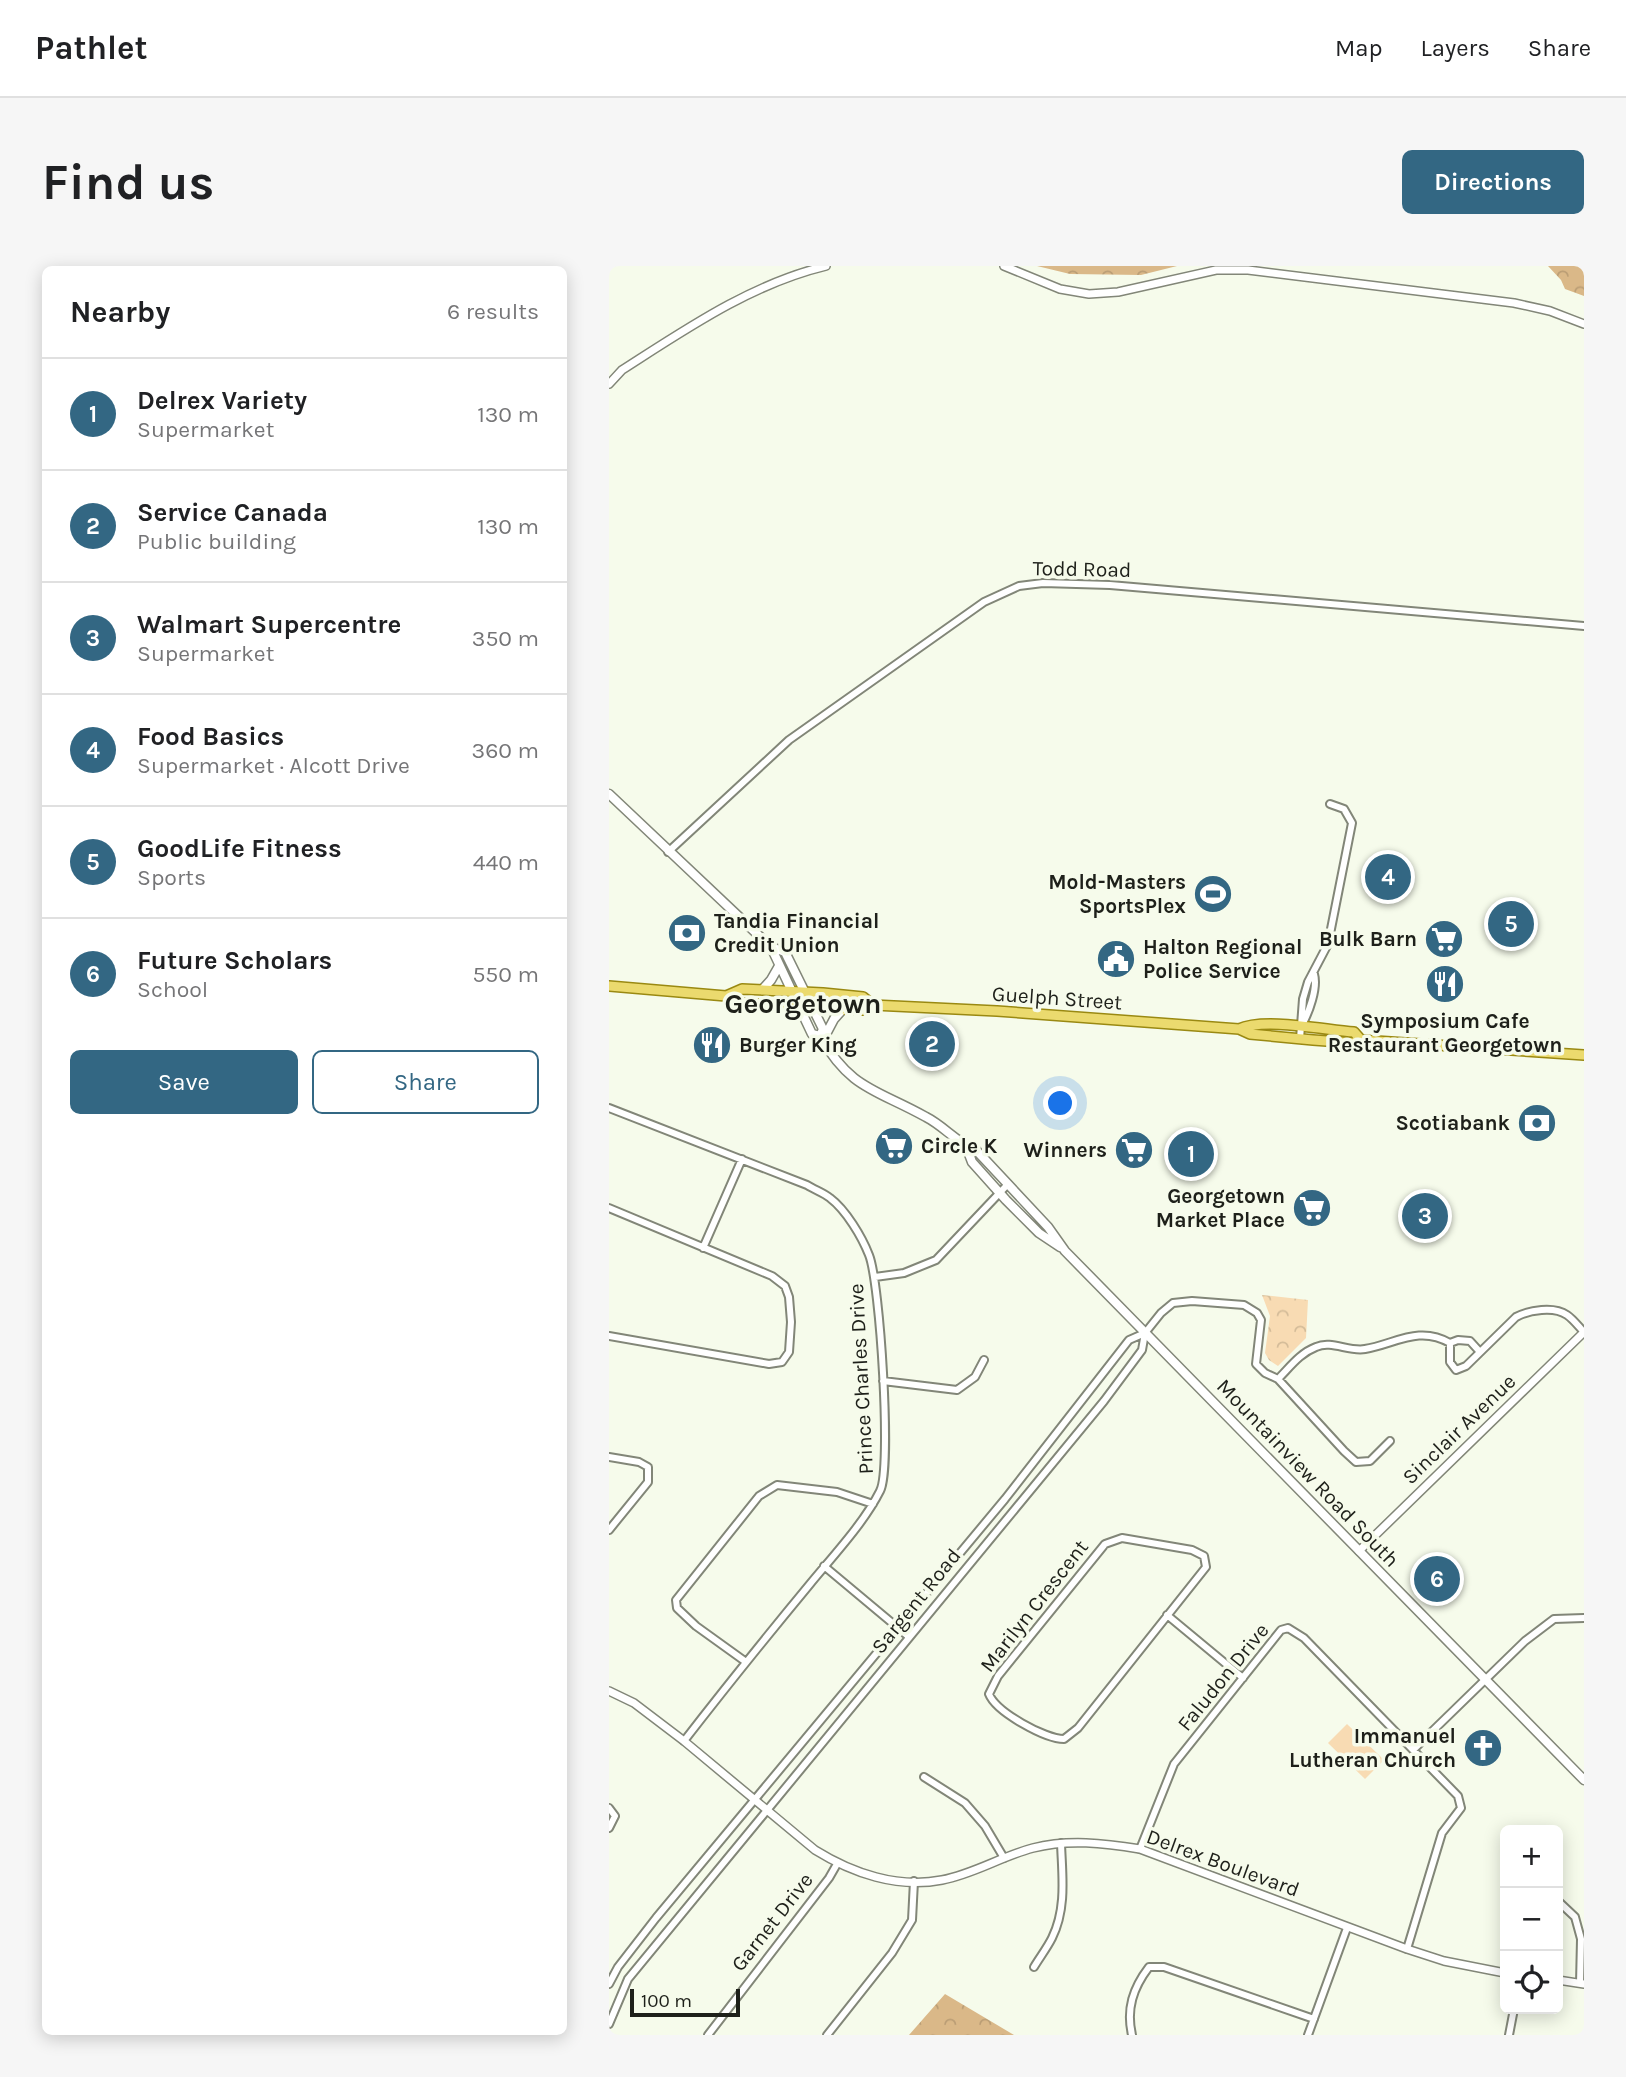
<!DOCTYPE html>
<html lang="en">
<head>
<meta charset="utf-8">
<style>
  :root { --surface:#fff; --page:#f6f6f6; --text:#202124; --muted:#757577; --line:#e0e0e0; --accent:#336783 }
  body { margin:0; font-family:Karla,sans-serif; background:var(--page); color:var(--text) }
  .controls { position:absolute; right:21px; bottom:21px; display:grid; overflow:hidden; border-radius:10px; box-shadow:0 4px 18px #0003 }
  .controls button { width:63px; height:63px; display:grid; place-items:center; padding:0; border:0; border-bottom:2px solid var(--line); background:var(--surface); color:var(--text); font:35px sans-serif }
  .scale { position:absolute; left:21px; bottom:18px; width:110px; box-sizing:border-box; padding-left:7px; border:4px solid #1e201a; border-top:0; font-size:19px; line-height:24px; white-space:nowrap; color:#1e201a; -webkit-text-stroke:5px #f6fbeb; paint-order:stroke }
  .you { position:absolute; left:452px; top:838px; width:24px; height:24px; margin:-18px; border:5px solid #fff; border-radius:50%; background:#1a73e8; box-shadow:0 0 0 10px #1a73e833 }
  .badge { display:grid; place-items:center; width:46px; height:46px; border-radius:50%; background:var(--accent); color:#fff; font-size:23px; font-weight:700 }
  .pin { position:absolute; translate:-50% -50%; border:4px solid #fff; box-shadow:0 2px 7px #0006 }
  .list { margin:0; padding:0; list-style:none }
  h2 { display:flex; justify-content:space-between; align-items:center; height:91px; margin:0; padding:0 28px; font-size:30px }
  h2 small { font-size:23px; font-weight:400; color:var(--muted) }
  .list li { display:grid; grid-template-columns:46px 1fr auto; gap:21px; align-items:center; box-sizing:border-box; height:112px; padding:0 28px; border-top:2px solid var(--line) }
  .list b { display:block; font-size:26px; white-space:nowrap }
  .list p { margin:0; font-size:23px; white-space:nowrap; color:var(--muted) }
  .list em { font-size:23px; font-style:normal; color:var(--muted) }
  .actions { display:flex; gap:14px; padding:21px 28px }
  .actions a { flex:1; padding:16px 0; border:2px solid var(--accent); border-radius:10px; text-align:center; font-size:24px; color:var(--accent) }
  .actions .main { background:var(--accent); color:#fff }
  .icon { flex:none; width:38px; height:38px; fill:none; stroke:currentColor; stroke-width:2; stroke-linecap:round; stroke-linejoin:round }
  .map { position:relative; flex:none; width:975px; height:1769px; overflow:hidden; border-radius:10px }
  header { display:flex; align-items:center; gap:42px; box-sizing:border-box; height:98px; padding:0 35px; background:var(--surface); border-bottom:2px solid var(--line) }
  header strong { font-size:33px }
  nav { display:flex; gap:38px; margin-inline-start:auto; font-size:24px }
  .intro { display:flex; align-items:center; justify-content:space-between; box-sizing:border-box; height:168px; padding:0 42px }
  h1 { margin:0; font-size:49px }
  .button { padding:18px 32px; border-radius:10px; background:var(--accent); color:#fff; font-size:24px; font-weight:700 }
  main { display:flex; gap:42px; padding:0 42px }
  aside { flex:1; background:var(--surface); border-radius:10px; box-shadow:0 4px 18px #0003 }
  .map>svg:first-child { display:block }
  .forest { fill:url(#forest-crowns) }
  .park { fill:url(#park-crowns) }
  .pitch { fill:#f8dbb3 }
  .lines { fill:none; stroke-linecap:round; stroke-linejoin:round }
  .minor-casing { stroke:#828678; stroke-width:10 }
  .tertiary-casing { stroke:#828678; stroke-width:10 }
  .secondary-casing { stroke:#828678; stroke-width:11 }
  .primary-casing { stroke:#9a8912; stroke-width:12 }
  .minor { stroke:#fff; stroke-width:6 }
  .tertiary { stroke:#fff; stroke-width:7 }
  .secondary { stroke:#fff; stroke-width:8 }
  .primary { stroke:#ebda6e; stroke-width:9 }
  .labels { text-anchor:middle; stroke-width:7; stroke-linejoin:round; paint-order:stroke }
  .street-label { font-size:21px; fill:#1e201a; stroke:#f6fbeb }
  .poi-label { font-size:21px; font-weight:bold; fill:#1e201a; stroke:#f6fbeb; text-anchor:end }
  .district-label { font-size:28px; font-weight:bold; fill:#1e201a; stroke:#f6fbeb }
</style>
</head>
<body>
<header>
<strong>Pathlet</strong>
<nav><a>Map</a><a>Layers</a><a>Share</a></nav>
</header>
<div class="intro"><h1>Find us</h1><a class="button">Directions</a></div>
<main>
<aside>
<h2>Nearby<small>6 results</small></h2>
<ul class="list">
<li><span class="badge">1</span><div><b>Delrex Variety</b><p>Supermarket</p></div><em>130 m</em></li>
<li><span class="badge">2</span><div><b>Service Canada</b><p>Public building</p></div><em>130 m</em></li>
<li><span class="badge">3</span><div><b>Walmart Supercentre</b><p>Supermarket</p></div><em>350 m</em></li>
<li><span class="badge">4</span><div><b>Food Basics</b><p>Supermarket · Alcott Drive</p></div><em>360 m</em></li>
<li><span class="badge">5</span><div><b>GoodLife Fitness</b><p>Sports</p></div><em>440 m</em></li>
<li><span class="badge">6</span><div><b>Future Scholars</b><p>School</p></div><em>550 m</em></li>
</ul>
<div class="actions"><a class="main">Save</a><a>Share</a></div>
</aside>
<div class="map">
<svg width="975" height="1769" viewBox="0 0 975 1769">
  <defs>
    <pattern id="forest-crowns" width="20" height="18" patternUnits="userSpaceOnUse" patternTransform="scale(1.75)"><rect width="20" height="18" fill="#dab888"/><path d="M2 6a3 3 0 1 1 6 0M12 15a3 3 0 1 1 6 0" fill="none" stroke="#bb9e75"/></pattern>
    <pattern id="park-crowns" width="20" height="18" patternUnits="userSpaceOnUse" patternTransform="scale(1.75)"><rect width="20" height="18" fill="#f8dbb3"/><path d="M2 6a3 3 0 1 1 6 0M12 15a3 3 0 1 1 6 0" fill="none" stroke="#d4bc99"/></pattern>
  </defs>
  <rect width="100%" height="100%" fill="#f6fbeb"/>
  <!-- forest -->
  <path class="forest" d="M428 0H568L532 9 461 8Z
    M939 0H975V30L956 23 952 14Z
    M336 1728 405 1769H300Z"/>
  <!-- park -->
  <path class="park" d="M653 1029 699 1034 697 1072 669 1100 660 1094 656 1087 661 1050Z"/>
  <!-- pitch -->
  <path class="pitch" d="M738 1458 775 1494 756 1513 719 1477Z"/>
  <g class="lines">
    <!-- minor casing -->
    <g class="minor-casing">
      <path id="minor" d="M59 586 180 474 375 336 410 320 434 317 501 319 975 360
        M693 759C700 746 709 722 705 708
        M691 773 694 733 699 716 719 678 743 557 735 543 721 538
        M0 842 198 919C206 924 215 927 221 932 237 944 253 971 260 989 271 1016 283 1203 271 1225 255 1257 224 1290 201 1318 158 1370 116 1422 75 1475
        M0 942 163 1010 176 1020 180 1031 182 1056 180 1086 173 1096 160 1098 0 1070
        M94 982 133 893
        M266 1011 295 1007 327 994 399 918
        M841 1077V1096L847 1104 857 1100 907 1051C920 1044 945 1040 958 1049 964 1053 970 1061 975 1066
        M669 1113C681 1101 691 1087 707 1081 722 1074 740 1086 756 1083 786 1078 810 1059 841 1077L849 1074 861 1075 871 1086
        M274 1115 348 1124 366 1111 375 1094
        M0 1191 30 1196 39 1201V1216L0 1264
        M513 1272 583 1284 595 1290 597 1301 469 1462 455 1473C436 1473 387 1446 380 1428L389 1410 496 1278Z
        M215 1300 300 1371
        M558 1349 634 1412
        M137 1396 87 1360 68 1342 67 1334 150 1230 168 1219 228 1226 264 1238
        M804 1484 916 1375 945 1353 975 1352
        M315 1511 356 1537 376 1560 395 1592
        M0 1542 6 1550 0 1562
        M531 1583 565 1498 672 1364 679 1362 695 1372 849 1530 852 1542 833 1567 798 1683
        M949 1635 966 1651 972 1673 971 1717
        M425 1701C431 1691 438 1682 443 1672 458 1642 453 1608 452 1577
        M0 1718 9 1701 47 1652 396 1233 520 1074 536 1067 552 1047 564 1037 583 1035 635 1039 648 1047 652 1054 647 1098 656 1107 669 1113 735 1185 747 1196 761 1195 781 1175
        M0 1758 19 1713 495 1135 533 1084 536 1067
        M99 1769 220 1612 228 1598
        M218 1769 283 1687 303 1654 305 1615
        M523 1769C517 1743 524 1722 540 1701H555L705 1753
        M699 1769 738 1662
        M900 1769 905 1743"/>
    </g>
    <!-- tertiary casing -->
    <g class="tertiary-casing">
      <path id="tertiary" d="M395 0 451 23 480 28 509 26 607 4H639L905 37 941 45 975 58
        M0 118 13 104C77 63 142 18 217 0
        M750 1285 975 1066
        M0 1425 25 1437 75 1475 206 1584C243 1607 289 1623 333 1614 365 1608 393 1590 424 1582 459 1573 495 1577 531 1583L798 1683 835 1695 896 1707
        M949 1714 975 1718"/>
    </g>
    <!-- secondary casing -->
    <g class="secondary-casing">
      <path id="secondary" d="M0 528 162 681 176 686 214 763 211 770
        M162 681 203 768 211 770C242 824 267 823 317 851 335 860 349 878 367 884L439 961 456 985 975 1514
        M153 724 162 714 170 700
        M215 772 225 753 234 743
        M357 880 363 896 397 934 430 967 451 981"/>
    </g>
    <!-- primary casing -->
    <g class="primary-casing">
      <path id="primary" d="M0 720 117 730 130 737 254 744 264 739 388 745 630 763 641 768 704 774 745 777 752 774 975 789
        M117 730 133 723 214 727 254 731 264 739
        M630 763C655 751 716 764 745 766L752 774"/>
    </g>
    <!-- minor -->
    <use href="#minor" class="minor"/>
    <!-- tertiary -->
    <use href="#tertiary" class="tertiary"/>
    <!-- secondary -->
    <use href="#secondary" class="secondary"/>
    <!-- primary -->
    <use href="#primary" class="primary"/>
  </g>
  <!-- icons -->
  <defs>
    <g id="stadium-disc" transform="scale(2.0125)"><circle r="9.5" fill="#336783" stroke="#f6fbeb"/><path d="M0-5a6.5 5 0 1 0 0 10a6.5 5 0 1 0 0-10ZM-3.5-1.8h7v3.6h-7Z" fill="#fff"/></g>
    <g id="bank-disc" transform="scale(2.0125)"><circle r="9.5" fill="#336783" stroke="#f6fbeb"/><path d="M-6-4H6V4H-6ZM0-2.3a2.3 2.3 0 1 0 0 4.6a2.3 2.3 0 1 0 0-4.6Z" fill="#fff"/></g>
    <g id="supermarket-disc" transform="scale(2.0125)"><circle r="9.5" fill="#336783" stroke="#f6fbeb"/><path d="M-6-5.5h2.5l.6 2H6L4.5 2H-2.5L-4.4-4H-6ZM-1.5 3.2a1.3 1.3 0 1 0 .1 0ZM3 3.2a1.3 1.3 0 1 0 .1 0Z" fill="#fff"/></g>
    <g id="civic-disc" transform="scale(2.0125)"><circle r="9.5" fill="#336783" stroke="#f6fbeb"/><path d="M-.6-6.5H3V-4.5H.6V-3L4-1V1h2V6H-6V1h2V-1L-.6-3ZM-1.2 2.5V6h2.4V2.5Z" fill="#fff"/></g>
    <g id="restaurant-disc" transform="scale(2.0125)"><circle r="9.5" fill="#336783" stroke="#f6fbeb"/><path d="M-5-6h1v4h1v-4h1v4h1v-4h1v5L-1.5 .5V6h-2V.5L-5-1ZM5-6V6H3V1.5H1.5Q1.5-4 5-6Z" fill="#fff"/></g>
    <g id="church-disc" transform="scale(2.0125)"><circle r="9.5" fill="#336783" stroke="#f6fbeb"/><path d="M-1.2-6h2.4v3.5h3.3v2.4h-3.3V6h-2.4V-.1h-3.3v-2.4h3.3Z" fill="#fff"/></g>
  </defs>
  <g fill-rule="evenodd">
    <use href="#stadium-disc" x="604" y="628"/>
    <use href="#bank-disc" x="78" y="667"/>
    <use href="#supermarket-disc" x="835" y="673"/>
    <use href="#civic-disc" x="507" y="693"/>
    <use href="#restaurant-disc" x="836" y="718"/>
    <use href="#restaurant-disc" x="103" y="779"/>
    <use href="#bank-disc" x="928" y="857"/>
    <use href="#supermarket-disc" x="285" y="880"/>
    <use href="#supermarket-disc" x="525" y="884"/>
    <use href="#supermarket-disc" x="703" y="942"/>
    <use href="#church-disc" x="874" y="1482"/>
  </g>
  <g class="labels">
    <!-- street labels -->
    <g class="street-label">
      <text transform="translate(473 303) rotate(1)" y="7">Todd Road</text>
      <text transform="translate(448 732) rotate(4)" y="7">Guelph Street</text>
      <text transform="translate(252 1113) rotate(-93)" y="7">Prince Charles Drive</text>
      <text transform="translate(850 1163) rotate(-44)" y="7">Sinclair Avenue</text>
      <text transform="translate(699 1207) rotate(46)" y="7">Mountainview Road South</text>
      <text transform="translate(307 1335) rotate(-51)" y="7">Sargent Road</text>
      <text transform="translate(425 1340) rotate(-52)" y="7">Marilyn Crescent</text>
      <text transform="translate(614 1411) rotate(-51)" y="7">Faludon Drive</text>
      <text transform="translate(614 1597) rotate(20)" y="7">Delrex Boulevard</text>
      <text transform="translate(163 1656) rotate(-52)" y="7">Garnet Drive</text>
    </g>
    <!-- poi labels -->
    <g class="poi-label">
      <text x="577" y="623">Mold-Masters<tspan x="577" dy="24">SportsPlex</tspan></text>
      <text x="105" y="662" text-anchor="start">Tandia Financial<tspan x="105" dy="24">Credit Union</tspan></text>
      <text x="808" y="680">Bulk Barn</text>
      <text x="534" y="688" text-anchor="start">Halton Regional<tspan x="534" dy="24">Police Service</tspan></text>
      <text x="836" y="762" text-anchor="middle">Symposium Cafe<tspan x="836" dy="24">Restaurant Georgetown</tspan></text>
      <text x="130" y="786" text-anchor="start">Burger King</text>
      <text x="901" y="864">Scotiabank</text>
      <text x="312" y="887" text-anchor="start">Circle K</text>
      <text x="498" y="891">Winners</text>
      <text x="676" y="937">Georgetown<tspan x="676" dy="24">Market Place</tspan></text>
      <text x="847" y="1477">Immanuel<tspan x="847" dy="24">Lutheran Church</tspan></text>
    </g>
    <!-- district labels -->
    <g class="district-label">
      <text x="194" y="747">Georgetown</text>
    </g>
  </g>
</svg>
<div class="controls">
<button>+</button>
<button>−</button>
<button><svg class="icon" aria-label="locate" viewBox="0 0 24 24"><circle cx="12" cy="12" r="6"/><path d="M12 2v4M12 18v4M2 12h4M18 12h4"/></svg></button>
</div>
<div class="scale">100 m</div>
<div class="you"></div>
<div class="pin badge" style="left:582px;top:888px">1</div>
<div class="pin badge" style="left:323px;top:778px">2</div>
<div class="pin badge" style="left:816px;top:950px">3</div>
<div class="pin badge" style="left:779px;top:611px">4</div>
<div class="pin badge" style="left:902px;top:658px">5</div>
<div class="pin badge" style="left:828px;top:1313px">6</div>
</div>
</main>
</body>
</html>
